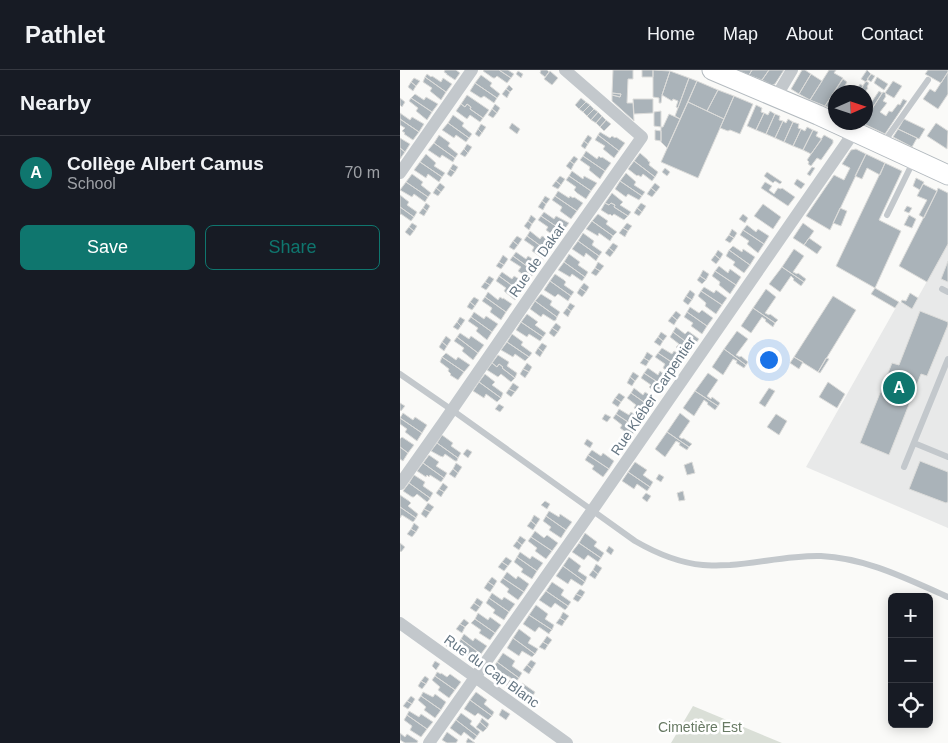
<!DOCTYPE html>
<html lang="en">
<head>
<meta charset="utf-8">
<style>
  :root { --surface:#171b24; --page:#242831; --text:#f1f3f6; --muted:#9ea1a6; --line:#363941; --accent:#0f766e }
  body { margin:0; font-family:Helvetica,sans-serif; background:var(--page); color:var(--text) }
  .controls { position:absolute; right:15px; bottom:15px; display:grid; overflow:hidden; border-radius:8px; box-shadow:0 2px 12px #0003 }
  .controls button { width:45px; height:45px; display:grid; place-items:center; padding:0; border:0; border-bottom:1px solid var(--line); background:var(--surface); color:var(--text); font:25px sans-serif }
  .compass { position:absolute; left:428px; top:15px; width:45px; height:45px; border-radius:50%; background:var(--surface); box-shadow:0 2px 12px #0003; rotate:87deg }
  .you { position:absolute; left:368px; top:289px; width:18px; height:18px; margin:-12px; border:4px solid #fff; border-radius:50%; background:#1a73e8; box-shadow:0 0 0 8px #1a73e833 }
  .badge { display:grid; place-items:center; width:32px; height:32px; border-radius:50%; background:var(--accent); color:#fff; font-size:16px; font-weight:700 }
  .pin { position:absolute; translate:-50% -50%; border:2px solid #fff; box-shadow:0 1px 5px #0006 }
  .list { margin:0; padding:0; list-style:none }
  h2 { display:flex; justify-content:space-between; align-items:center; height:65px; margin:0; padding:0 20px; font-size:21px }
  h2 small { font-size:16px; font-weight:400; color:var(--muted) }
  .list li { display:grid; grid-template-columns:32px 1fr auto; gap:15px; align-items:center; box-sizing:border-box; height:75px; padding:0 20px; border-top:1px solid var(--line) }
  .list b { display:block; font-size:19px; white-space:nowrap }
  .list p { margin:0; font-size:16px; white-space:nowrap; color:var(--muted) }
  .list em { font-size:16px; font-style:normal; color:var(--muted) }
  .actions { display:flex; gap:10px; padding:15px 20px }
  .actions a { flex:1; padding:11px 0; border:1px solid var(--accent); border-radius:8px; text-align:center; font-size:18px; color:var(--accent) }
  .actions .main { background:var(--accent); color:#fff }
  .icon { flex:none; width:28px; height:28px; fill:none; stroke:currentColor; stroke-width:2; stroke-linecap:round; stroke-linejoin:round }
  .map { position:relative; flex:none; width:548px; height:673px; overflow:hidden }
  header { display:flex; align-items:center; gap:30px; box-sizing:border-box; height:70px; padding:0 25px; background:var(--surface); border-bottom:1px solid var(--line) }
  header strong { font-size:24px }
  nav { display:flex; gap:28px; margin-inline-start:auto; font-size:18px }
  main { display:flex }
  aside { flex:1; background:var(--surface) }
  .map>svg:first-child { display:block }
  .built { fill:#e8e9e9 }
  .green { fill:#dadfd7 }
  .building { fill:#aab3b9; stroke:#dcdcda }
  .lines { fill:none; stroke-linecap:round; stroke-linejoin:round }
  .secondary-casing { stroke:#b3babf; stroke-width:21 }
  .lane { stroke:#c3c8cc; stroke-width:6 }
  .street { stroke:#c3c8cc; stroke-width:12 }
  .secondary { stroke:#fff; stroke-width:19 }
  .labels { text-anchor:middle; stroke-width:5; stroke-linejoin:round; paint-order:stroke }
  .street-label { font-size:14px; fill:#657683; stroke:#fff }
  .park-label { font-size:14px; fill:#687a64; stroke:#fff }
</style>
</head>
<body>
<header>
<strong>Pathlet</strong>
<nav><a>Home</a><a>Map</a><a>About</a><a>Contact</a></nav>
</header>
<main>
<aside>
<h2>Nearby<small></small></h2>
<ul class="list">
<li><span class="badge">A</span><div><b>Collège Albert Camus</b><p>School</p></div><em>70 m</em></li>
</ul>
<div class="actions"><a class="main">Save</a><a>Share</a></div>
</aside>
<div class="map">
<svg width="548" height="673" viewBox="0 0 548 673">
  <rect width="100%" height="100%" fill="#fafaf8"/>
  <!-- built -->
  <path class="built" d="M548 174V458L406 397 499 232 512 238Z"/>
  <!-- green -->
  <path class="green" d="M293 636 382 673H271Z"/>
  <!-- building -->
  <path class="building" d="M45 0H56L60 3 55 10 46 4H47L44 2Z
    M84 0H99L111 8 107 13 97 6 95 8H93L83 1Z
    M99 0H108L114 4 111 8Z
    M141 0H147L149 2 145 7 140 3Z
    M213 0H233V9H228L227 33H233L234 51 212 31V25L220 27 221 24 212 23Z
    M242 0H253V7H242Z
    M253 0 270 1 262 25 261 33H259V28L253 27Z
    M337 0H352L349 5Z
    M352 0H369L362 10 349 5Z
    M369 0H384L375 14 372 15 362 10Z
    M402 0H405L411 4 399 24 391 19Z
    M429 0H436L434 3 443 8 425 36 410 30Z
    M467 0 471 4 466 12 461 9Z
    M528 0H548V2L541 13 525 4Z
    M118 1 123 4 121 8 116 4Z
    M150 1 158 8 152 15 144 9Z
    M270 1 289 8 278 38 276 37 278 31 273 29 272 31 262 25Z
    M548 2V24L538 39 523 29 530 19 535 22Z
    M27 4 31 7 32 6 41 12 43 8 52 14 46 22 25 7Z
    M411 4 422 11 410 30 399 24Z
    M471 4 475 6 471 12 467 9Z
    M81 5 92 13 90 16 100 24 97 28 75 13Z
    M25 7 46 22 41 30 30 21 32 18 23 12Z
    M477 7 488 14 484 20 474 13Z
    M14 8 20 11 16 16 11 12Z
    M289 8 297 11 280 49 275 46Z
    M443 9 447 12 441 22H436V37L434 40 425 36Z
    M297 11 318 20 307 41 288 32Z
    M466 11 469 13 467 17 468 18 465 22H459Z
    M493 11 502 16 494 28 485 23Z
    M11 12 16 16 13 21 8 17Z
    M75 13 97 28 94 33 84 26 81 28 70 21Z
    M460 14 463 16 459 22H452L454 20 456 21Z
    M109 15 113 19 110 22 106 19Z
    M106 19 110 22 107 28 102 24Z
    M318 20 334 26 324 49 307 41Z
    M479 21 482 23 466 48V34L469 36Z
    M483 22 486 23 485 25 486 26 483 31 487 33 480 42 486 46 489 41 492 42 498 34 500 35 503 29 507 31 485 64 462 53 466 52V48Z
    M212 23 221 24 220 27 212 25Z
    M15 24 24 30 26 27 38 34 32 42 11 28Z
    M67 25 89 40 83 48 70 39 71 37 67 34 65 37 61 34Z
    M334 26 353 34 340 64 330 60 328 61 320 58Z
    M0 28 5 32 2 37 0 35Z
    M11 28 32 42 27 50 16 41 18 38 9 31Z
    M181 28 186 32 179 39 175 35Z
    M233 29H253V43L234 44Z
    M186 32 190 35 183 42 179 39Z
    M288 32 324 49 298 108 261 92Z
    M61 34 65 37 67 34 71 37 70 39 83 48 80 52 70 45 67 49 56 41Z
    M95 34 100 38 97 43 92 39Z
    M190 35 194 39 187 46 183 42Z
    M356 35 362 38 361 42 364 43 356 60 347 56Z
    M92 39 97 43 93 48 88 45Z
    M194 39 198 42 191 50 187 46Z
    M261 41V57L254 56V42Z
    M370 41 375 44 366 64 356 60 364 43 368 45Z
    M198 42 202 46 196 53 191 50Z
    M0 43 10 50 12 47 24 54 19 62 0 49Z
    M269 44 280 49 267 78 261 72V57H263Z
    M375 44 380 46 379 50 383 51 375 68 366 64Z
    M53 45 64 53 62 56 72 64 69 68 48 53Z
    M202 46 206 50 200 57 196 53Z
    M0 49 19 62 13 70 4 64 5 63 2 61 5 58 0 55Z
    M388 49 393 52 384 72 375 68 383 51 386 53Z
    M504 49 525 59 519 69 498 59Z
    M206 50 211 54 204 61 200 57Z
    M393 52 399 54 398 58 401 59 393 76 384 72Z
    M48 53 69 68 66 72 56 65 54 68 42 60Z
    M112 53 120 59 117 64 109 58Z
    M536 53 548 61 547 79 527 66Z
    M81 54 86 57 82 63 78 59Z
    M407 57 413 60 403 80 393 76 401 59 405 61Z
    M78 59 82 63 79 67 75 64Z
    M498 59 517 68 512 77 493 67Z
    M255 60 261 61V71L255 70Z
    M413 60 418 62 416 66 422 69 411 84 403 80Z
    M200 62 210 68 212 66 215 68 216 67 225 73 219 81 198 65Z
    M39 65 50 73 48 76 58 84 55 88 34 73Z
    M188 65 192 68 188 74 184 71Z
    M198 65 219 81 214 88 203 79 205 76 195 70Z
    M424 65 433 70V73L421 90 417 88 411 96 408 94 409 92 407 90Z
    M0 68 10 74 5 82 0 78Z
    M184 71 188 74 185 79 181 76Z
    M34 73 55 88 53 92 42 85 40 88 28 80Z
    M67 74 72 77 68 83 64 79Z
    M0 78 5 82 0 89Z
    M64 79 68 83 65 87 60 84Z
    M456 79 466 84 430 160 406 146 434 105 444 110 450 98 442 94 451 80Z
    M186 81 197 89 199 86 201 88 202 87 211 93 205 101 183 86Z
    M240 83 248 90V91L250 92 249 95 258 102 255 107 234 91Z
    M26 84 36 93 34 96 45 103 42 107 20 92Z
    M466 84 485 93 480 105 467 98 462 109 455 106Z
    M174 86 178 89 174 94 170 91Z
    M183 86 205 101 200 109 189 100 190 97 180 90Z
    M170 91 174 94 171 100 166 96Z
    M234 91 255 107 252 111 243 104 241 107 238 105 237 106 228 99Z
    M20 92 42 107 39 112 28 104 26 108 14 100Z
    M485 93 502 101 479 150 501 161 475 218 436 196Z
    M53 94 58 97 55 102 50 99Z
    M412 97 415 98 410 106 407 104Z
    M265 98 270 102 267 106 262 102Z
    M50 99 55 102 51 107 47 104Z
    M172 101 183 109 184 106 197 113 191 121 169 106Z
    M367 102 382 112 380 114 375 111 373 113 364 106Z
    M226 103 236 112 234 115 245 122 242 126 220 111Z
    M12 104 23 112 21 115 31 123 28 127 6 112Z
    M160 106 165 109 161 115 156 111Z
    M169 106 191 121 186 129 177 123 174 120 176 117 166 110Z
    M516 108 524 112 520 120 513 116Z
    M397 109 405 114 401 119 394 114Z
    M156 111 161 115 158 119 152 116Z
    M220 111 242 126 239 130 228 124 226 127 215 119Z
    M6 112 28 127 25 132 14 124 12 127 0 120Z
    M365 112 372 116 369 120 374 124 378 118 381 119 382 118 395 127 388 136 361 118Z
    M40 113 45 117 41 122 36 118Z
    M255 113 260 117 256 122 251 118Z
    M523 114 537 121 524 148 519 145 527 130 517 126Z
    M36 118 41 122 38 126 33 123Z
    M251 118 256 122 252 127 247 124Z
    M538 118 548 123V174L527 212 499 196 537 121Z
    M158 121 169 128 170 126 173 128 174 127 183 133 177 141 155 126Z
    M212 123 223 132 220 135 231 142 228 146 214 137 215 135 211 133 209 135 205 133Z
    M0 125 9 132 7 135 17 142 14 147 0 137Z
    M145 126 150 129 146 134 142 131Z
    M155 126 177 141 171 149 160 141 162 137 152 130Z
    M142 131 146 134 143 140 138 137Z
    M26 133 30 136 27 141 23 138Z
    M205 133 209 135 211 133 215 135 214 137 228 146 224 150 214 144 212 146 210 144 209 145 201 140Z
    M241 133 246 136 242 142 237 138Z
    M363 134 381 147 373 159 354 146Z
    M507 136 512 138 509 143 504 141Z
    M0 137 14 147 11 151 1 144 0 145Z
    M23 138 27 141 24 146 19 143Z
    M237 138 242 142 239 146 234 143Z
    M440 138 447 141 441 156 433 153Z
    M144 142 154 149 156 146 169 153 163 161 141 146Z
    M198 144 208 151 206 154 217 162 213 166 192 151Z
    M343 144 348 148 345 153 339 149Z
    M131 145 136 149 132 154 128 151Z
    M509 145 516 149 512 158 504 155Z
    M141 146 163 161 158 169 146 160 148 157 138 150Z
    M128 151 132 154 129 160 124 156Z
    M192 151 213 166 210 171 199 163 198 166 186 159Z
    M12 153 17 156 14 161 9 157Z
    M227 153 232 156 228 161 223 158Z
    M403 153 414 161 404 175 393 168Z
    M347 155 356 162 358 159 369 166 364 174 343 160Z
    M9 157 14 161 10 166 5 162Z
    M223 158 228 161 225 167 219 163Z
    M332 159 337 163 334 168 329 165Z
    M343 160 364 174 358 183 347 174 349 171 340 165Z
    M130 161 140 169 142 166 155 173 149 182 127 166Z
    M183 163 194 171 192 175 202 182 199 186 178 171Z
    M329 165 334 168 330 173 325 170Z
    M117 166 122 169 118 175 113 171Z
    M127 166 149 182 144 189 132 181 134 177 124 170Z
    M409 168 422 177 417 184 404 175Z
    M113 171 118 175 114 180 109 177Z
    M178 171 199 186 196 191 186 183 184 187 172 179Z
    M213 173 218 176 214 182 209 178Z
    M333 176 342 182 343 179 355 187 350 195 329 180Z
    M209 178 214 182 210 187 205 183Z
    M394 179 404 186 393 202 397 204 398 203 406 209 404 212 382 197Z
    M318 180 323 184 320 189 315 185Z
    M329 180 350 195 344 203 333 195 335 192 326 186Z
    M116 182 126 189 128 186 140 194 135 202 113 186Z
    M169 184 180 192 178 195 188 202 185 207 164 192Z
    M103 185 108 189 104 195 99 192Z
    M315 185 320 189 316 194 311 190Z
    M113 186 135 202 129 209 118 201 121 197 110 190Z
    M548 191V212L541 209Z
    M99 192 104 195 101 199 96 196Z
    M164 192 185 207 182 211 172 204 170 207 158 200Z
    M198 192 204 196 200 201 195 198Z
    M319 196 328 203 330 199 341 207 336 215 315 201Z
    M382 197 404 212 401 216 393 210 394 209 391 206 380 222 369 214Z
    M195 198 200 201 196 206 191 203Z
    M303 200 309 204 306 210 300 206Z
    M315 201 336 215 330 224 319 215 320 212 312 206Z
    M102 202 112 209 114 206 126 213 121 222 99 206Z
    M155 204 164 210 166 212 164 215 174 222 171 226 150 211Z
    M89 206 94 209 90 215 85 212Z
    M99 206 121 222 115 230 104 221 106 218 96 211Z
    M300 206 306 210 302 214 297 210Z
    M150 211 171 226 168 231 158 224 155 227 144 220Z
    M85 212 90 215 86 220 81 217Z
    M184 213 189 217 186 222 180 218Z
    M304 217 314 223 316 220 327 228 322 235 301 221Z
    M180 218 186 222 182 227 177 223Z
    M475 218 499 232 495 238 471 224Z
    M366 219 376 227 365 243 369 245 370 244 378 250 375 253 353 238Z
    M290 220 295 224 292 230 286 226Z
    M301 221 322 235 316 244 305 236 306 233 298 226Z
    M88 222 98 230 100 227 103 229V228L112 234 106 242 85 227Z
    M510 223 518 228 512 239 501 232 502 230 506 231Z
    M141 224 152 231 150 235 160 242 157 247 135 231Z
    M286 226 292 230 288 235 283 231Z
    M433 226 456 240 418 302 394 287Z
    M74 227 79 230 75 236 70 232Z
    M85 227 106 242 101 250 90 242 92 238 82 231Z
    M135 231 157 247 156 250 154 251 143 244 141 247 130 239Z
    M70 232 75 236 72 240 67 237Z
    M170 233 175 236 171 241 167 238Z
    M290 237 299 243 302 240 313 248 307 256 287 242Z
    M167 238 171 241 168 247 163 243Z
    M353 238 375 253 373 257 365 251 366 250 362 247 351 263 341 256Z
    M276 241 281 245 277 250 272 246Z
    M520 241 548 252V255L527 306 521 304 489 385 460 373 492 293 499 295Z
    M74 242 84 249 86 246 98 254 92 262 71 247Z
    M287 242 307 256 302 264 291 256 293 253 284 247Z
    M127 244 138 252 135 255 146 263 143 267 121 252Z
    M272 246 277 250 274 255 268 251Z
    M60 247 65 250 61 256 57 252Z
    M71 247 92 262 87 270 76 261 78 258 68 251Z
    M57 252 61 256 58 260 53 257Z
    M121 252 143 267 140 271 129 264 127 267 116 260Z
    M156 253 161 257 158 262 152 258Z
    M276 257 285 264 288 261 299 269 293 277 273 262Z
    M152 258 158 262 154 267 149 263Z
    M337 261 348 269 336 285 340 287 341 286 348 292 346 295 324 279Z
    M261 262 267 266 263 271 258 267Z
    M273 262 293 277 288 285 276 277 279 274 270 267Z
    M60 263 69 269 71 266 84 275 78 283 57 267Z
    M112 264 123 272 121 275 132 283 129 287 107 272Z
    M46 266 51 270 47 276 42 272Z
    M57 267 78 283 73 290 62 281 64 278 54 271Z
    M258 267 263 271 260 276 254 272Z
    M42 272 47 276 44 281 39 277Z
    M107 272 129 287 125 291 115 284 113 287 101 280Z
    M142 273 147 276 143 282 138 278Z
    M138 278 143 282 140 287 135 283Z
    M262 278 272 284 274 281 285 288 279 297 258 283Z
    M324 279 346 295 344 298 336 293 337 291 333 289 323 305 312 297Z
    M247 282 253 286 249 291 244 288Z
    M46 283 56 290 58 287 70 295 64 302 42 287Z
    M258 283 279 297 273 305 263 298 265 294 255 287Z
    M98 285 109 292 107 296 117 303 115 308 102 298 103 297 99 294 97 297 92 293Z
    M42 287 64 302 58 310 50 305 51 304 48 301 49 299 40 292Z
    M394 287 403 292 399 299 390 293Z
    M244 288 249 291 246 296 240 293Z
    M426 288 429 289 420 303 418 302Z
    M92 293 97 297 99 294 103 297 102 298 115 308 111 312 101 304 98 307 87 300Z
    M127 293 132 297 129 302 123 299Z
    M248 298 258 305 260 301 270 309 265 317 244 303Z
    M123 299 129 302 125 308 120 304Z
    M233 302 239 306 235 311 230 307Z
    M244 303 265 317 260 325 249 317 251 315 241 308Z
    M308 303 318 310 307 326 311 329 312 327 320 333 318 336 295 321Z
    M85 304 95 312 92 315 103 323 101 328 79 312Z
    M230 307 235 311 232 316 227 313Z
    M79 312 101 328 97 332 86 324 84 328 73 321Z
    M428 312 445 324 437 338 419 327Z
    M113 313 119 317 115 322 109 319Z
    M234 318 243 325 245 322 256 329 251 337 231 323Z
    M369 318 375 321 365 337 359 333Z
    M109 319 115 322 111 327 106 323Z
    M295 321 318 336 315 340 307 334 308 333 304 330 294 346 283 338Z
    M219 323 225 327 221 332 215 328Z
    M231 323 251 337 245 346 234 338 236 335 227 328Z
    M215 328 221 332 218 337 212 333Z
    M0 333 5 336 1 341 0 340Z
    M99 334 104 337 100 342 95 339Z
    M219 339 229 345 231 342 242 350 237 358 216 344Z
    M3 343 13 350 15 347 27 355 22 363 0 348Z
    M280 343 290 351 279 367 282 369 283 368 292 374 289 377 267 362Z
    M205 344 211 347 207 352 202 349Z
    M216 344 237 358 231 366 220 358 222 355 213 348Z
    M376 344 387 351 379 365 367 357Z
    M0 348 22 363 17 371 5 362 7 359 0 354Z
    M267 362 289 377 287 380 279 375 280 373 276 371 265 387 255 379Z
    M42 365 53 373 51 376 61 383 58 388 37 373Z
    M2 367 14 375 8 383 0 377V369Z
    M187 369 193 373 190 378 184 374Z
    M37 373 58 388 57 391H55L45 384 43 387 40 386 31 381Z
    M0 377 8 383 3 391 0 389Z
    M67 379 72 382 68 388 63 384Z
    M192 380 201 386 203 383 214 391 209 399 188 385Z
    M29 385 39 392 36 396 47 403 44 408 23 393Z
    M188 385 209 399 203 407 192 399 194 396 185 390Z
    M520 391 548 402V432L546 433 509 419Z
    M235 392 247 400 243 405 253 412 250 417 228 402Z
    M292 392 295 403 287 405 284 395Z
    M23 393 44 408 41 412 30 405 29 407 27 405 26 407 17 401Z
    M56 393 62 397 58 403 53 399Z
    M53 399 58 403 55 408 49 404Z
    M228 402 250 417 247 421 237 414 234 419 222 411Z
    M259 404 264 407 261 412 256 409Z
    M14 405 25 412 23 416 33 423 30 428 9 413Z
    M9 413 30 428 29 430 27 432 17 424 14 427H12L3 421Z
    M43 413 48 417 44 422 39 419Z
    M39 419 44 422 41 427 36 423Z
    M283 421 285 430 279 431 277 423Z
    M246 423 251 426 247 432 242 428Z
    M0 425 9 431 11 433 8 436 18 444 16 448 0 437Z
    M145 431 150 434 147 439 141 435Z
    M28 433 34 437 30 442 24 439Z
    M0 437 16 448 14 451 13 452 2 445 0 448Z
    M24 439 30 442 26 448 21 444Z
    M149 441 159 447 160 444 172 452 166 460 146 446Z
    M134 445 140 449 136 455 131 451Z
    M146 446 166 460 161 468 149 460 151 457 143 451Z
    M131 451 136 455 133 460 127 456Z
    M14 453 19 457 16 462 11 459Z
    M11 459 16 462 12 467 7 464Z
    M135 461 144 468 147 465 158 473 152 481 131 467Z
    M185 463 197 472 194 476 204 483 201 488 179 473Z
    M120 466 126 470 122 475 117 471Z
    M131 467 152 481 146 489 135 481 137 478 128 471Z
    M117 471 122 475 119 480 113 476Z
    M0 473 5 477 1 482 0 481Z
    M179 473 201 488 198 492 188 485 184 490 172 482Z
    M209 476 214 480 211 485 206 481Z
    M120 482 130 489 132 486 143 493 137 501 117 487Z
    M106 487 112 491 108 496 102 492Z
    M117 487 137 501 132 509 121 502 123 499 114 492Z
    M169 487 181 496 178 501 187 507 185 512 163 496Z
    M102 492 108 496 104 501 98 497Z
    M196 494 202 498 198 504 193 500Z
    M163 496 185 512 182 516 171 509 168 514 156 506Z
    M193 500 198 504 195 509 189 505Z
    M107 502 116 509 118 506 129 514 124 522 103 508Z
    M92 507 97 511 94 516 88 512Z
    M103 508 124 522 118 530 107 522 109 519 100 512Z
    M88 512 94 516 90 522 84 518Z
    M152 512 164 520 161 525 171 532 168 536 146 521Z
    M180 519 185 522 182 527 176 524Z
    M146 521 168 536 167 538 165 540 155 533 151 538 139 530Z
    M92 523 102 530 104 527 115 534 109 542 89 528Z
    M176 524 182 527 178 532 173 529Z
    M77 528 83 532 80 537 74 533Z
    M89 528 109 542 104 550 93 543 95 540 86 533Z
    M74 533 80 537 76 542 70 538Z
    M136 535 148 544 145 549 154 555 152 560 129 545Z
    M163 542 169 546 165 551 160 548Z
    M78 543 88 550 90 547 101 555 95 563 75 549Z
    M129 545 152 560 150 562 149 564 139 557 135 562 123 554Z
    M160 548 165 551 162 556 156 553Z
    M64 549 69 553 65 557 60 554Z
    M75 549 95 563 90 570 79 563 81 560 71 553Z
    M60 554 65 557 62 563 56 559Z
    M119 559 131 568 128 573 138 579 135 584 113 568Z
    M64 564 73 571 75 568 87 576 81 584 61 569Z
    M147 566 152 570 148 575 143 572Z
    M113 568 135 584 132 587 122 581 119 586 107 578Z
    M61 569 81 584 76 592 64 584 66 581 57 575Z
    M48 570 54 574 51 579 45 575Z
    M143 572 148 575 145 580 139 577Z
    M103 583 115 591 112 596 122 603 119 608 97 592Z
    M131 590 136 593 132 599 127 595Z
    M35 591 40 594 36 600 32 596Z
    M97 592 119 608 116 612 108 606 104 612 90 602Z
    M127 595 132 599 129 604 123 600Z
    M37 602 41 604V603L47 607 50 604 61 612 55 620 35 606Z
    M25 606 29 609 26 614 21 611Z
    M35 606 55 620 49 628 38 620 40 617 32 610Z
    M110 610 115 614 112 619 106 615Z
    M21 611 26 614 22 619 18 616Z
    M122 613 135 622 130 631 117 621Z
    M23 622 33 627 35 624 46 632 41 640 21 626Z
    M76 622 87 630 84 634 94 642 92 646 70 630Z
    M11 626 15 629 12 634 7 631Z
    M21 626 41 640 35 648 24 640 26 637 18 630Z
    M70 630 92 646 88 650 78 643 75 646 64 639Z
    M7 631 12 634 8 639 3 636Z
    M102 639 110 644 106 650 99 645Z
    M9 641 19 647 21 644 33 652 27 659 7 645Z
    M61 643 72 651 70 654 80 662 77 666 56 650Z
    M7 645 27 659 21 667 10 660 12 656 4 650Z
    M82 648 89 654 87 658 80 652Z
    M56 650 77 666 74 670 64 662 61 666 50 658Z
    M80 652 87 658 83 662 76 657Z
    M47 662 58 670 56 673H47L42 670Z
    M0 663 5 667 7 664 18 671 17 673H5L0 670Z
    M68 668 75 673H67L66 672Z"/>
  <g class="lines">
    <!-- secondary casing -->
    <g class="secondary-casing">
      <path id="secondary" d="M312 0 418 45 548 105"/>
    </g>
    <!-- lane -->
    <path class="lane" d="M484 72 528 10
      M487 145 514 90
      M542 219 548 222
      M0 304 52 340 235 471C254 482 280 493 303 495 311 496 321 495 330 495 360 493 391 485 421 486 466 488 507 509 548 527
      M514 373 548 387
      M504 397 548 289"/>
    <!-- street -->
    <path class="street" d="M376 27 392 0
      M0 103 72 0
      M0 414 43 353 144 206 242 67 165 0
      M0 553 167 673
      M29 673 196 435 454 62"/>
    <!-- secondary -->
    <use href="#secondary" class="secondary"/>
  </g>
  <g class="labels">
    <!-- street labels -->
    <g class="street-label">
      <text transform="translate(137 190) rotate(-55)" y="5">Rue de Dakar</text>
      <text transform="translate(253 326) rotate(-56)" y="5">Rue Kléber Carpentier</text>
      <text transform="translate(92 601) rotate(36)" y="5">Rue du Cap Blanc</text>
    </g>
    <!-- park labels -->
    <g class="park-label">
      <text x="300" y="662">Cimetière Est</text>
    </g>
  </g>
</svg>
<div class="controls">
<button>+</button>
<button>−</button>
<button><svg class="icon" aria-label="locate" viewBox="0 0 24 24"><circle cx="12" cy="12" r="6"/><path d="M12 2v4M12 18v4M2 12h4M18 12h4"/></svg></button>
</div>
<svg class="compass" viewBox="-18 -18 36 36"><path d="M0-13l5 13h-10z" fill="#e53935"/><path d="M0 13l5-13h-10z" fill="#9ea1a6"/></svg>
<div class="you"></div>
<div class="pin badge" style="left:499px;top:318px">A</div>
</div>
</main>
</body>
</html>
